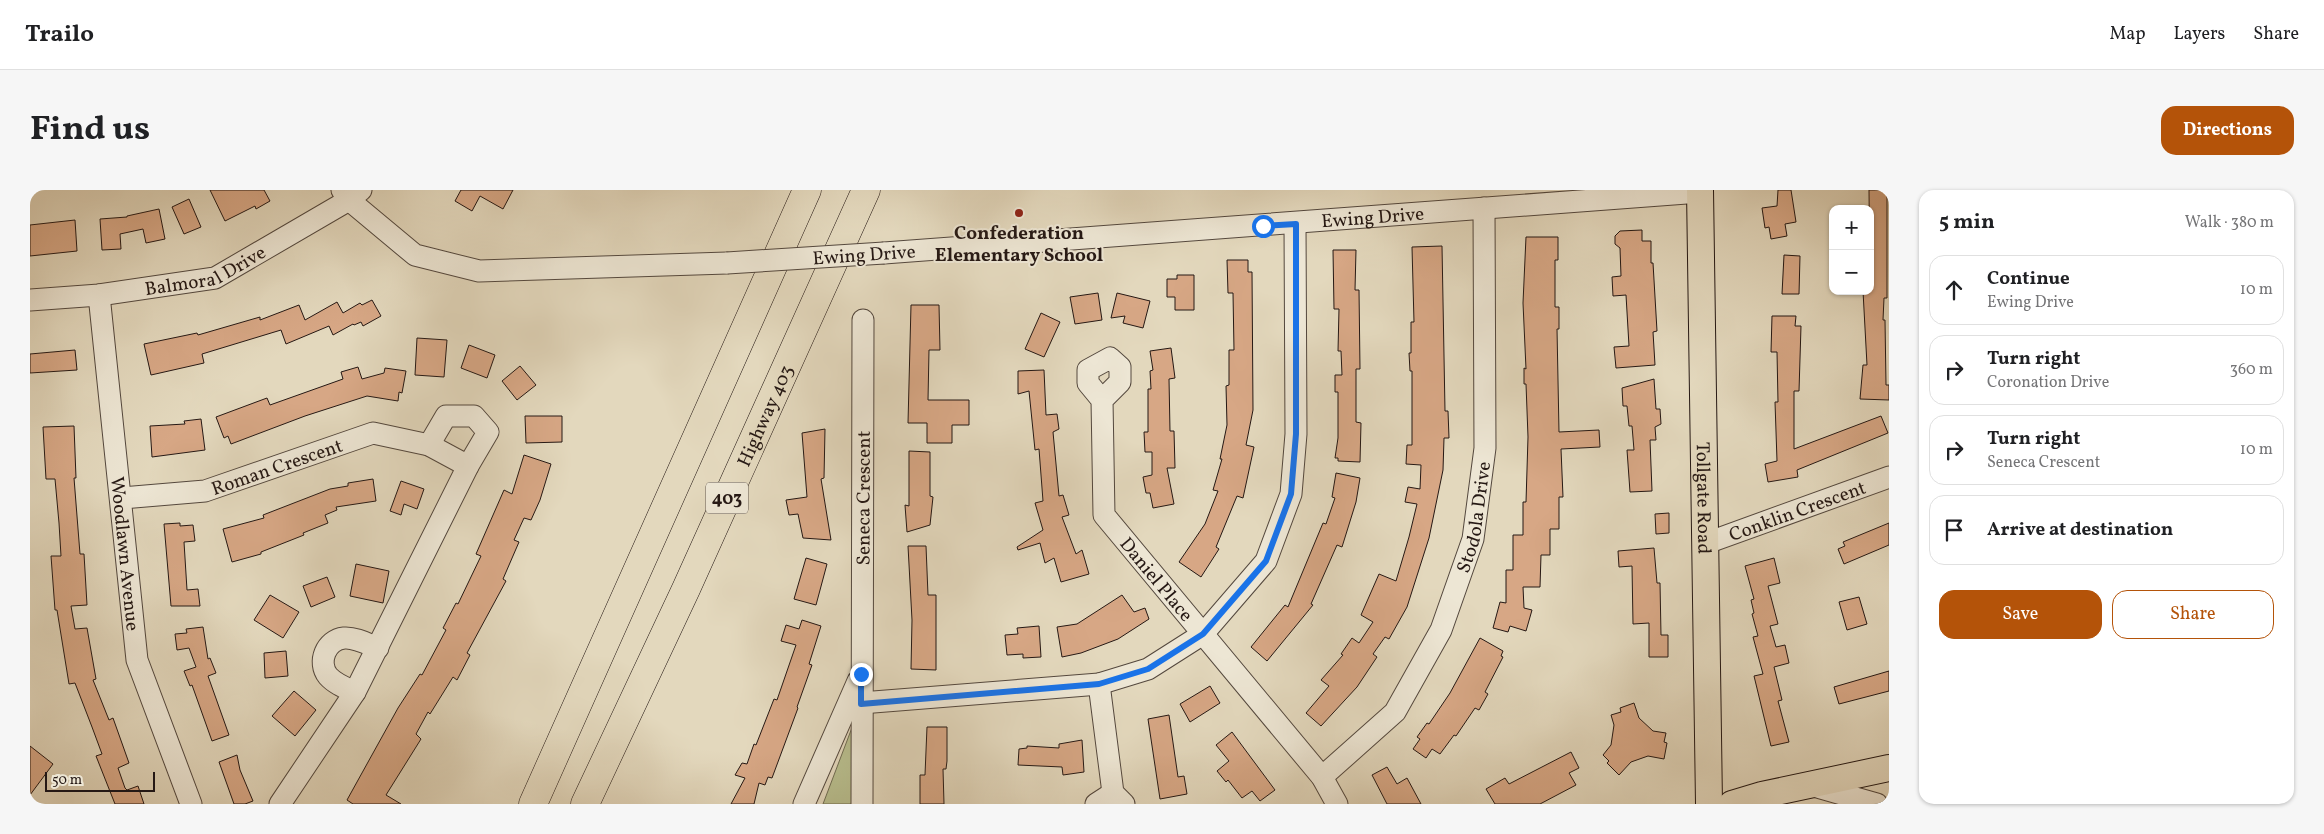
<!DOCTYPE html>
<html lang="en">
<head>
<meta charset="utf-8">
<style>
  :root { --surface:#fff; --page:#f6f6f6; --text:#202124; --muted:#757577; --line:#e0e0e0; --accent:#b45309 }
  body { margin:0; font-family:Vollkorn,serif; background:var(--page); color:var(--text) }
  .controls { position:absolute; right:15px; top:15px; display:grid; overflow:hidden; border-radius:10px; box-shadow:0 1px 4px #0004 }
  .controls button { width:45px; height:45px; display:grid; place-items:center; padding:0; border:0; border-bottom:1px solid var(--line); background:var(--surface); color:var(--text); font:25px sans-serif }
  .scale { position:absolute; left:15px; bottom:12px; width:110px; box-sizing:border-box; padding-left:5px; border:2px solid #251814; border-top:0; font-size:14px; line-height:18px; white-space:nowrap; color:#251814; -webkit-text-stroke:4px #ede6d4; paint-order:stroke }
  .stop { position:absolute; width:15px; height:15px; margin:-11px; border:4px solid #1a73e8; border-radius:50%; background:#fff }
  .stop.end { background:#1a73e8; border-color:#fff; box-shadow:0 1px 5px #0008 }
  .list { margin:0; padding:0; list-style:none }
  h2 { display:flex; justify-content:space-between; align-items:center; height:65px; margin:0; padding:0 20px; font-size:21px }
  h2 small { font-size:16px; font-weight:400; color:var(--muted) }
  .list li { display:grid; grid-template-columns:32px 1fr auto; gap:15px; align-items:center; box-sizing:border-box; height:70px; margin:0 10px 10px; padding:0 10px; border:1px solid var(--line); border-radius:15px }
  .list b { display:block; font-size:19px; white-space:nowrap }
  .list p { margin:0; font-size:16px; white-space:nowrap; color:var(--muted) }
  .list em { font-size:16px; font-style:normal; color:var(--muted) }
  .actions { display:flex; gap:10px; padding:15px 20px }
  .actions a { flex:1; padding:11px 0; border:1px solid var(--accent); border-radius:15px; text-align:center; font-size:18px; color:var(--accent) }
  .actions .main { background:var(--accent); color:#fff }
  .icon { flex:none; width:28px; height:28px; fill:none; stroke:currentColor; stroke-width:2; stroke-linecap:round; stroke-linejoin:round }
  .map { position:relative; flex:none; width:1859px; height:614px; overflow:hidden; border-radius:15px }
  header { display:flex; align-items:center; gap:30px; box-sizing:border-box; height:70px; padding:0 25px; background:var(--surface); border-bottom:1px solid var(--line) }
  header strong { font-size:24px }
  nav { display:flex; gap:28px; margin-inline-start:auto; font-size:18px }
  .intro { display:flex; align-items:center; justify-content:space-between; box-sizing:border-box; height:120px; padding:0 30px }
  h1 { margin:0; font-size:35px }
  .button { padding:12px 22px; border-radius:15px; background:var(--accent); color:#fff; font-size:18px; font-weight:700 }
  main { display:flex; gap:30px; padding:0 30px }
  aside { flex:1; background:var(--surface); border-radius:15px; box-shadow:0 1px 4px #0004 }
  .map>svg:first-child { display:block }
  .green { fill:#b8be8e; stroke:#6e6b51 }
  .building { fill:#d7a785; stroke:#251814 }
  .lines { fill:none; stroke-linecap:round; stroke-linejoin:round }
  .minor-casing { stroke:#54483e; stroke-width:23 }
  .major-casing { stroke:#251814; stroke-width:28 }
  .highway-casing { stroke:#251814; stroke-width:29 }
  .minor { stroke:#ede6d4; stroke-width:21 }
  .major { stroke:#e3d8bd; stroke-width:26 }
  .highway { stroke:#e3d8bd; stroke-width:28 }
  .minor-bridge-casing { stroke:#54483e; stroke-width:23; stroke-linecap:butt }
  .minor-bridge { stroke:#ede6d4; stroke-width:21 }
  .route { stroke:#1a73e8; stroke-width:6 }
  .poi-dot { fill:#8f2418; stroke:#ede6d4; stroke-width:2 }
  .labels { text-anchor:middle; stroke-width:4; stroke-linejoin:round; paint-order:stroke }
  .shield { fill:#ede6d4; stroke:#61564e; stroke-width:1 }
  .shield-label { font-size:18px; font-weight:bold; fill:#251814 }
  .street-label { font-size:19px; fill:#251814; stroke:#ede6d4 }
  .poi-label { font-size:19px; font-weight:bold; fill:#251814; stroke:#ede6d4 }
</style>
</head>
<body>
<header>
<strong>Trailo</strong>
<nav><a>Map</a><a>Layers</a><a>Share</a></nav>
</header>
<div class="intro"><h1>Find us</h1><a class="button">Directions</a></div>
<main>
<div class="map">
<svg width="1859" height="614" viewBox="0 0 1859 614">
  <rect width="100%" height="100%" fill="#e3d8bd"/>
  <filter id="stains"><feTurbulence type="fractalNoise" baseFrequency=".004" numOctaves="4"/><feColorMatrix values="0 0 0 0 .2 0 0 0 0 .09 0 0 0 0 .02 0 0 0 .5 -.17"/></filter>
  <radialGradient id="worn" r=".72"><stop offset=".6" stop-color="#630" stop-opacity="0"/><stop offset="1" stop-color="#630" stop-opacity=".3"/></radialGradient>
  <!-- green -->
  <path class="green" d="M823 535V614H793Z"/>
  <!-- building -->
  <path class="building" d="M180 0H234L240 11 226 19 225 16 195 31Z
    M431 0H483L473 19 450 6 442 21 425 11Z
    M1748 0H1761L1766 32 1755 34 1757 46 1741 49 1739 37 1735 38 1732 18 1747 16Z
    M1839 0H1857V108H1854L1853 130H1855L1856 195H1859V210L1830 209 1833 175H1837L1833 101H1840Z
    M159 9 171 37 154 44 142 17Z
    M129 19 135 49 116 53 113 39 90 44 91 59 72 60 70 29 97 27V26Z
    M45 30 47 61 0 66V35Z
    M1612 40V51H1621V73H1623L1627 141 1623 142 1625 175 1586 178 1584 157 1599 156 1596 105 1583 106 1582 87 1591 86 1590 58 1585 54V46L1590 41Z
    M1496 47H1528V70H1525V117H1529V139H1527L1529 242 1569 240 1570 257 1531 259 1533 307H1529V339H1520V365H1511L1510 397H1493L1494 418 1502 420 1496 441 1480 436 1478 442 1463 438 1470 412 1476 413V380H1483V345H1493V312H1496L1498 247 1496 194H1494V178L1496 179 1493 113Z
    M1412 56 1415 221H1418L1419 248H1414L1413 280 1399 348 1377 417 1359 449 1355 447 1343 464 1347 467 1327 497 1291 536 1276 523 1299 496 1291 490 1313 465 1311 464 1322 448 1329 453 1343 432 1331 425 1349 384 1366 391 1379 347 1387 314 1375 312 1378 297 1390 299 1391 275 1376 274 1377 255H1382V181H1380L1379 163H1381V132H1384L1382 57Z
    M1303 60H1326L1325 100H1329L1330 179H1326V232L1331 233 1330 272 1308 271V268H1305L1308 248V202H1305V185H1312L1311 161H1308L1309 119H1304Z
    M1754 65 1770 66 1769 104H1752Z
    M1197 70H1218V82H1222L1223 220 1216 255 1224 257 1213 308 1207 306 1186 357 1189 359 1171 387 1149 372 1175 334 1188 301 1183 300 1192 269H1190L1197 235 1196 196 1199 195V160H1204L1203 103H1198Z
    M1147 85H1164V120H1145V107H1137V89H1147Z
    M1068 103 1072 130 1045 134 1040 107Z
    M1087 103 1120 111 1113 138 1093 133 1095 126 1081 128Z
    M342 110 351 126 333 136 331 132 324 135 323 134 303 145 299 136 256 154 251 140 172 164 174 173 121 185 114 154 167 143 168 145 230 127V130L269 115 275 130 307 112 313 123 330 113 332 115Z
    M881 115H909L910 160H899L898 210H939V235H922V253H897V233H878Z
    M1011 123 1030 132 1014 167 995 159Z
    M1742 126H1766L1765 136H1771L1769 201H1764V259L1851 226 1858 243 1767 280 1768 287 1738 292 1735 274 1747 271 1745 212H1748L1747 162H1741Z
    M387 148 417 150 414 187 385 185Z
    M439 155 465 165 457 188 431 178Z
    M1141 158 1145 188 1139 189 1140 241H1144L1145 278H1137L1144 314 1123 318 1120 303H1116L1113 287 1122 285V262H1115L1114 242H1118V199H1121L1120 181 1123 180 1120 161Z
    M45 160 47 180 0 183V164Z
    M490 176 506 195 487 210 472 191Z
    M328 177 332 189 354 183 355 178 376 181 372 203 369 202 368 211 337 206 275 226 201 254 198 246 194 248 186 227 237 208 240 215 313 189 311 182Z
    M1014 180 1016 225 1027 224 1029 239 1023 242 1029 306 1033 305 1039 325 1032 327 1046 364 1052 360 1059 384 1031 392 1024 368 1015 373 1010 353 988 360 987 357 1013 340 1005 313 1013 311 1009 259 1005 260 999 201 988 204V181Z
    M1624 189 1626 219H1630L1631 234 1625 237 1626 250H1620L1622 301 1600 302 1597 260H1604L1602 236H1599L1597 216H1593L1592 198Z
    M495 226H532V252L496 253Z
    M171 229 175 260 122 267 120 236 155 234 154 231Z
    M44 236 46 288H44L50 364H54L57 415 41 416 45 439 57 438 66 489 63 490 79 530 83 528 99 573 88 578 95 598 97 600 108 596 114 614H85L66 566 72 564 62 537 45 493 39 494 27 420H25L21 366H31L29 333 25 289H16L13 237Z
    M795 239 794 288 791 289 801 350 773 348 768 324 759 325 756 310 777 307 772 243Z
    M879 261 900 262V306L903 307 900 335 877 342 875 315 879 316Z
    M494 265 521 274 510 310 501 330 494 328 484 350 489 352 473 389 476 391 437 463 440 465 427 490 423 487 400 524 398 522 386 544 391 549 356 605 371 614H323L317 610 368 518 390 484 392 485 416 440 413 438 426 413 428 414 451 366 446 364 474 300 482 304Z
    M1306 283 1330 288 1326 312 1312 357 1307 355 1281 414 1283 415 1237 471 1221 457 1255 415 1258 417 1293 333 1296 334 1305 308 1302 307Z
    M343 289 346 311 306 317 307 320 295 325 298 333 273 343 274 345 231 362V364L202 372 193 339 234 328 233 325 300 299 318 296V293Z
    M371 291 394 299 387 319 374 314 371 325 360 321Z
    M1639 323V343L1626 344 1625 324Z
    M150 333V336L163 335 165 351 154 352 157 400 168 399 170 416H141L134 334Z
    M1859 333V355L1814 374 1808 359 1815 356 1813 352Z
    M878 356H896L898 405H906V480L881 479 882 430Z
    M1624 358 1627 393H1630L1631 445H1638V467H1619V433L1603 434 1602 376 1589 377 1588 361Z
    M776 368 797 374 786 415 764 409Z
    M1744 368 1750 393 1738 396 1748 434 1740 436 1746 457 1755 455 1759 473 1744 477 1752 510 1748 511 1759 552 1741 556 1724 486 1733 484 1723 447 1728 446 1722 424 1724 423 1721 410 1724 409 1715 376Z
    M326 374 359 381 353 413 320 406Z
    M297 387 305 407 281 417 273 396Z
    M240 405 269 422 253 448 224 430Z
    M1092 405 1104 422 1115 418 1119 429 1088 449 1051 463 1032 467 1027 437 1047 434Z
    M1829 407 1837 434 1817 440 1809 412Z
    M772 430 791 436 779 474 782 475 767 517 768 518 742 588 738 587 735 595 729 593 724 614H701L715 588 705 585 712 573 717 574 724 554 726 555 744 509 747 510 766 455 751 451 756 435 769 439Z
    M1009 436 1011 467 993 468V464L977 465 975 445 988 444 987 438Z
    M173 437 178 469 180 468 186 483 178 486 199 545 182 551 162 495 160 496 154 481 166 477 159 458 147 460 145 444 157 443 156 439Z
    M1450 448 1473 461 1471 466 1473 467 1455 502 1458 504 1449 520 1445 518 1426 546 1424 545 1410 564 1402 559 1396 568 1383 559 1390 549 1387 547 1397 533 1399 534 1420 503Z
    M256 461 258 486 235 488 234 463Z
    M1859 481V501L1809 514 1804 497Z
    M1180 496 1190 513 1160 532 1150 514Z
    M264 501 286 520 265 546 242 526Z
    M1604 513 1609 528 1623 541 1636 543 1634 552 1637 553 1634 569 1618 566 1601 572 1589 585 1577 573 1579 571 1573 565 1581 555 1584 535 1581 525 1591 522 1590 518Z
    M1139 525 1148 587 1154 586 1157 604 1130 609 1118 529Z
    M897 537H917V571L916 579H913L914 614H890V585H895Z
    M1202 542 1245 600 1230 611 1222 601 1212 608 1198 590 1196 592 1187 581 1199 571 1186 555Z
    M1052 550 1054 582 1033 585 1032 577 988 575 989 559 997 558V556L1029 558V554Z
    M0 556 23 574 0 605Z
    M1541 562 1549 578 1539 583 1546 595 1510 614H1465L1456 599 1475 588 1479 594Z
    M207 565 210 580 223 611 215 614H204L189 572Z
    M1357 577 1367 594 1377 588 1391 614H1357L1342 585Z"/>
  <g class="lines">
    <!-- minor casing -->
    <g class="minor-casing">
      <g id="minor">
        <path d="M312 0 319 10 385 65 449 81 697 73"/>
        <path id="s1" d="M854 63 1670 2"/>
        <path id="s2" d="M69 105 107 470 161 614"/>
        <path id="s3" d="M0 110 69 105 185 88 319 10 331 0"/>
        <path id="s4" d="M1072 210 1090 192V177L1080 168 1058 180V193L1072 210 1074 325 1292 587 1307 614"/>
        <path id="s5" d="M92 308 175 301 343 243 399 255 438 276"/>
        <path id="s6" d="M1674 354 1859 287"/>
        <path d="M1069 494 1083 603 1094 614"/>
        <path d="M325 502C316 498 305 494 298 486 287 472 296 450 314 448 325 447 338 454 348 458"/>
        <path d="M831 513 1069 494 1118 479 1173 444 1236 371 1261 304 1266 244 1265 34"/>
        <path id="s7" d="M1292 587 1365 522 1411 440 1443 349 1455 258 1454 18"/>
        <path d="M1780 595 1847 614"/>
        <path d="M250 614 325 502 438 276 458 242 444 226H416L399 255"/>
        <path d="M774 614 828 491"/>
        <path id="s8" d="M832 614 833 130"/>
        <path d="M1066 614 1083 603"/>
      </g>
    </g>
    <!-- major casing -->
    <g class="major-casing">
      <g id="major">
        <path id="s9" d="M1670 0 1679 614"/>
        <path d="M1702 614 1732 605 1859 578"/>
      </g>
    </g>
    <!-- highway casing -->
    <g class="highway-casing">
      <g id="highway">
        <path d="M503 614 777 0"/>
        <path id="s10" d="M555 614 656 399 836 0"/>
      </g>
    </g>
    <!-- minor -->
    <use href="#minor" class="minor"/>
    <!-- major -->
    <use href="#major" class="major"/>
    <!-- highway -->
    <use href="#highway" class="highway"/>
    <!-- minor-bridge casing -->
    <g class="minor-bridge-casing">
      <path id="minor-bridge" d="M697 73 854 63"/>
    </g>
    <!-- minor-bridge -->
    <use href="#minor-bridge" class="minor-bridge"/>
  </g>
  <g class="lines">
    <!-- route -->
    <path class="route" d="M831 484V514L1069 494 1118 479 1173 444 1236 371 1261 304 1266 244V34L1233 36"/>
  </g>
  <!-- markers -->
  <circle class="poi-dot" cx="989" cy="23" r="5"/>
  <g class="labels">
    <!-- shield labels -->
    <rect class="shield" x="676" y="292.5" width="42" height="31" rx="4"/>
    <g class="shield-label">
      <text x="697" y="314">403</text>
    </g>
    <!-- street labels -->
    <g class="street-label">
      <text dy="7" stroke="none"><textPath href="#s1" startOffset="490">Ewing Drive</textPath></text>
      <text transform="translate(834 64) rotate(-4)" y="7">Ewing Drive</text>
      <text dy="7" stroke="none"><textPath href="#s3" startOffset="179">Balmoral Drive</textPath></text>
      <text dy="7" stroke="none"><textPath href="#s10" startOffset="428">Highway 403</textPath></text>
      <text dy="7" stroke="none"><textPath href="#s5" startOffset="159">Roman Crescent</textPath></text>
      <text dy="7" stroke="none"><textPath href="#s8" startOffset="306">Seneca Crescent</textPath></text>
      <text dy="7" stroke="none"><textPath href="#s9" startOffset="308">Tollgate Road</textPath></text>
      <text dy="7" stroke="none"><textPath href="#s6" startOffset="99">Conklin Crescent</textPath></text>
      <text dy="7" stroke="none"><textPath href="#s7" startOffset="310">Stodola Drive</textPath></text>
      <text dy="7" stroke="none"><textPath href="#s2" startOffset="260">Woodlawn Avenue</textPath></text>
      <text dy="7" stroke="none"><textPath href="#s4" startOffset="312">Daniel Place</textPath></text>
    </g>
    <!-- poi labels -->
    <g class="poi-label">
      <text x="989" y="49">Confederation<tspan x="989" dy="22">Elementary School</tspan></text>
    </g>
  </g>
  <rect width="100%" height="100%" filter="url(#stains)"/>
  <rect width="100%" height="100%" fill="url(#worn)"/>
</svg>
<div class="controls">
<button>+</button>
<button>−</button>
</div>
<div class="scale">50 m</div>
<div class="stop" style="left:1233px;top:36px"></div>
<div class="stop end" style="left:831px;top:484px"></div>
</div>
<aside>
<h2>5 min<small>Walk · 380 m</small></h2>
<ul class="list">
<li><svg class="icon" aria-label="ahead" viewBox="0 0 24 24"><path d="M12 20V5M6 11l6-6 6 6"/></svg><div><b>Continue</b><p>Ewing Drive</p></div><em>10 m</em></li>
<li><svg class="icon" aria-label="right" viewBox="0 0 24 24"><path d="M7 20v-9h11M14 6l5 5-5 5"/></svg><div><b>Turn right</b><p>Coronation Drive</p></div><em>360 m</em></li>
<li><svg class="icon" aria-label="right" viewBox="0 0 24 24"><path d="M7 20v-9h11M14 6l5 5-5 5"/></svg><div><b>Turn right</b><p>Seneca Crescent</p></div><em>10 m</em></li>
<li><svg class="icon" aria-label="arrive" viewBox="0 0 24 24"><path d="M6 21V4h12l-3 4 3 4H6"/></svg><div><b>Arrive at destination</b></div></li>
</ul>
<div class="actions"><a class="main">Save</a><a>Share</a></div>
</aside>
</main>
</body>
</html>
